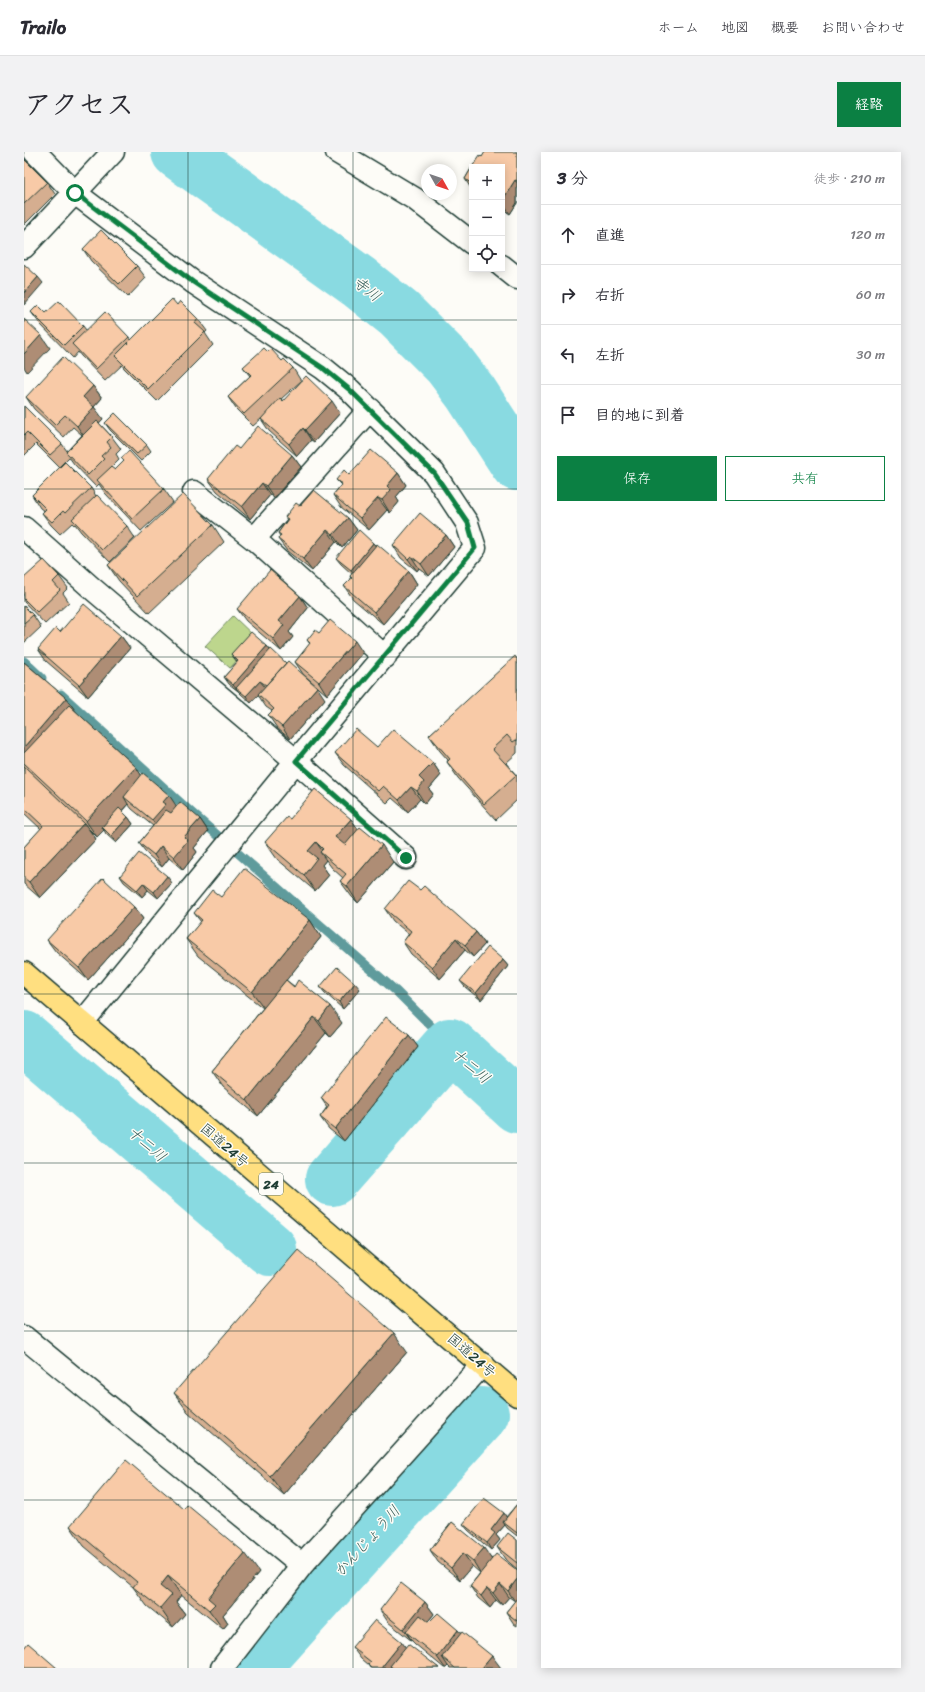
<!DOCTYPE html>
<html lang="ja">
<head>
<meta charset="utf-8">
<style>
  :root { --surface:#fff; --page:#f2f2f3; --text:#2b2b33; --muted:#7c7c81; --line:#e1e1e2; --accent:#0b8043 }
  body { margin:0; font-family:Sriracha,"Klee One",sans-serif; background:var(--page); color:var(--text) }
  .controls { position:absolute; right:12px; top:12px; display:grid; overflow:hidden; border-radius:0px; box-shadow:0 2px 10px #0003 }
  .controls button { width:36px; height:36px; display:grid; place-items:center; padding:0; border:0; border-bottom:1px solid var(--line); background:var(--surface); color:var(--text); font:20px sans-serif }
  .compass { position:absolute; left:397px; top:12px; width:36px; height:36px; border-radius:50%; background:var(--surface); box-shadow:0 2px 10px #0003; rotate:130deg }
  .stop { position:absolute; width:12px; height:12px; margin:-9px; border:3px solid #0b8043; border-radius:50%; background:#fff }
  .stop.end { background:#0b8043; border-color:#fff; box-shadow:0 1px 4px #0008 }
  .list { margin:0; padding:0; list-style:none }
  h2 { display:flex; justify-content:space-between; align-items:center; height:52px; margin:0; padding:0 16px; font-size:17px }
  h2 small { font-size:13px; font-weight:400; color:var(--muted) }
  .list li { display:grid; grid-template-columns:26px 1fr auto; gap:12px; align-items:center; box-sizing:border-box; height:60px; padding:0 16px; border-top:1px solid var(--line) }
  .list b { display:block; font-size:15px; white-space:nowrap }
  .list em { font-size:13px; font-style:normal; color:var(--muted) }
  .actions { display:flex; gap:8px; padding:12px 16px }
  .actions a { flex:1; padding:9px 0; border:1px solid var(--accent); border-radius:0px; text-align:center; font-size:14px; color:var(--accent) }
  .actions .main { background:var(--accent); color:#fff }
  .icon { flex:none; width:22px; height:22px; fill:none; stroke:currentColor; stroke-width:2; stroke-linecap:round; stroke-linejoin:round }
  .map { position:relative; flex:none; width:493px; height:1516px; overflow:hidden; border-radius:0px }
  header { display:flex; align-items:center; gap:24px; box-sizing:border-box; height:56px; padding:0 20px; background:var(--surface); border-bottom:1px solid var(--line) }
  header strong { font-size:19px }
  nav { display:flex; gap:22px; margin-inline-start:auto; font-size:14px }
  .intro { display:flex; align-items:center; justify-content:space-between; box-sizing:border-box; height:96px; padding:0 24px }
  h1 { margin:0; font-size:28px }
  .button { padding:10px 18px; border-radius:0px; background:var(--accent); color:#fff; font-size:14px; font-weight:700 }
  main { display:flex; gap:24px; padding:0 24px }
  aside { flex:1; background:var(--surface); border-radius:0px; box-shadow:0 2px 10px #0003 }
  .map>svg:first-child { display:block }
  .green { fill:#bdd68d; stroke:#6e8a60 }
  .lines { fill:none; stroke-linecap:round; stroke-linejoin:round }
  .stream { stroke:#5f9b9c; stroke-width:9 }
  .river { stroke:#89dae1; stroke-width:54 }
  .minor-casing { stroke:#1f3d34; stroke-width:25 }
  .highway-casing { stroke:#1f3d34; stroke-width:25 }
  .minor { stroke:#fdfcf7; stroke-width:22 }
  .highway { stroke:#ffdf80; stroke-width:22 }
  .wall { fill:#d5ae90; stroke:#1f3d34 }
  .shaded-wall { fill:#ae8d75; stroke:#1f3d34 }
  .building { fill:#f8caa7; stroke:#1f3d34 }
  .route { stroke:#0b8043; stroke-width:5 }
  .grid { fill:none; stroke:#1f3d34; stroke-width:1; stroke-opacity:0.55 }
  .labels { text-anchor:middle; stroke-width:3; stroke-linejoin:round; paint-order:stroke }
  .shield { fill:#fdfcf7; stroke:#62766e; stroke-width:1 }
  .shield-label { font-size:13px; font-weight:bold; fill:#1f3d34 }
  .street-label { font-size:14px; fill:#1f3d34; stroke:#fdfcf7 }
  .water-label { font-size:15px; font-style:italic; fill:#345c57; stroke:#fdfcf7 }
</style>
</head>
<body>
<header>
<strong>Trailo</strong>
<nav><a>ホーム</a><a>地図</a><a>概要</a><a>お問い合わせ</a></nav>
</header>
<div class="intro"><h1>アクセス</h1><a class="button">経路</a></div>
<main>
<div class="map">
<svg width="493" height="1516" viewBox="0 0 493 1516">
  <rect width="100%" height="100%" fill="#fdfcf7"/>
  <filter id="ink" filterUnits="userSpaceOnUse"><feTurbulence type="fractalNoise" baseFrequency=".025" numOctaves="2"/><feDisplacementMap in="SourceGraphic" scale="8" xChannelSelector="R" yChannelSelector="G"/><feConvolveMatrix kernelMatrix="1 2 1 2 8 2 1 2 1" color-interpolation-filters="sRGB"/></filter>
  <g filter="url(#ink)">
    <!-- green -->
    <path class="green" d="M209 464 233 487 206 516 181 494Z"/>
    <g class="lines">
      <!-- stream -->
      <path class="stream" d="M0 509 18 526
        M37 542 167 660 373 840 426 893"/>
      <!-- river -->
      <path class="river" d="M154 0 335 130 375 162 425 212 447 241 493 312
        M0 886 246 1097
        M308 1027 426 893 493 954
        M229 1516 458 1262"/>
      <!-- minor casing -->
      <g class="minor-casing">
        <path id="minor" d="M11 0 51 41 169 130 299 216 326 238 410 321 443 371 451 396 272 609 58 871
          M313 0 391 47 448 91
          M0 95 89 0
          M478 114 493 126
          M170 340 230 387 361 505
          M0 376 70 438 272 609 382 706
          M230 387 346 257
          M0 1185 278 1413
          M198 1516 278 1413 459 1212"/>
      </g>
      <!-- highway casing -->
      <g class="highway-casing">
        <path id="highway" d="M0 821 493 1243"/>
      </g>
      <!-- minor -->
      <use href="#minor" class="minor"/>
      <!-- highway -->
      <use href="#highway" class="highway"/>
    </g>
    <!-- wall -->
    <path class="wall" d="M493 0V51L486 62 478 57V15L458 5Z
      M0 7 23 30 31 42 0 73Z
      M448 15V38L441 27Z
      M59 97 113 114 122 126 104 145 67 109Z
      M153 153 174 167 183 179 181 181 189 193 133 249 100 216 98 213 81 229 57 204 54 200 49 206 16 172 7 160 59 174 62 178 105 185 107 188Z
      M244 200 269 216 277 229 257 247 259 249 316 261 290 290 287 288 273 304 245 279 237 267 229 274 212 257 204 245 226 224 219 215Z
      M69 234 78 246 70 255 79 267 75 271 88 285 97 297 92 302 95 307 86 316 91 318 100 309 97 306 140 337 149 350 117 379 81 341 75 332 72 335 50 312 45 305 35 315 12 292 0 304V254L38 292 43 299 58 283 49 275 40 285 10 257 2 245Z
      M81 271 123 293 127 299 117 309 86 278Z
      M215 297 268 303 277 315 250 346 246 343 226 367 193 339 184 327Z
      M374 321 382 333 372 345 375 350 366 361 363 358 345 378 317 355 309 343 317 333 312 328 325 323Z
      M67 336 72 344 103 374 111 386 86 410 57 380 51 372 50 373 48 371 36 382 27 373 18 361 20 359 16 356 8 343Z
      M276 354 324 366 333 378 318 396 312 390 288 419 263 399 254 387 256 384 254 381 263 368 261 365Z
      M189 373 200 390 125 461 95 429 84 413Z
      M422 383 430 395 405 424 395 416 393 419 377 406 369 393Z
      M349 391 352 394 385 419 393 432 359 472 329 447 320 434 327 427 326 424 328 422 317 412 312 406Z
      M35 424 44 436 39 441 45 450 21 472 0 450V426Z
      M276 444 284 456 265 480 269 485 257 499 222 469 213 457Z
      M0 454 9 463 17 475 0 491Z
      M295 481 339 501 303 543 279 522 271 510 286 492 283 488Z
      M97 484 106 496 64 545 22 509 14 497Z
      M243 494 246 498 301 547 266 587 253 576 244 563 248 559 242 555 234 543 227 551 217 542 214 539 205 532 200 525 213 510 207 502Z
      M493 507V601L482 611 493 624V648L472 668 434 626 423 610 424 608 416 599 405 583Z
      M0 510 42 546 50 558 112 615 117 623 152 654 176 667 184 679 170 696 173 700 159 718 145 706 138 715 124 703 115 691 129 674 108 657 104 652 98 659 104 665 109 672 92 691 82 682 80 678 73 685 65 677 72 687 16 746 0 732V695L17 677 0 661Z
      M353 595 409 611 417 623 405 637 409 642 401 652 396 647 384 660 368 646 363 651 320 613 311 601Z
      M266 667H327L334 677 369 710 334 751 328 745 316 729 319 726 308 716 302 708 298 713 305 723 291 739 253 707 241 690Z
      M96 724 148 731 134 746 124 738 118 745 100 730Z
      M396 738 452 780 461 792 449 805 441 798 416 827 387 802 379 790 385 782 369 769 361 757Z
      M197 745 286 768 297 785 262 828 318 871 306 885 302 881 234 964 199 935 188 919 239 856 174 804 162 787 177 770 170 761Z
      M110 755 119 767 64 828 32 800 23 788Z
      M479 808 484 814 457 848 441 835 436 829Z
      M296 835 336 837 319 857 301 841Z
      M385 883 394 895 320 989 305 977 296 965 303 955 297 946Z
      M383 1200 260 1343 164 1260 150 1241Z
      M493 1352V1384L483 1376 481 1373 472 1383 476 1388 467 1398 444 1378 439 1372 482 1365Z
      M160 1357 235 1420 199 1463 204 1471 199 1477 157 1443 152 1450 161 1462 149 1475 123 1454 109 1435 60 1394 46 1374Z
      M428 1370 468 1407 493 1418V1474L490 1472 482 1460 491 1449 485 1445 478 1453 472 1448 466 1456 454 1446 446 1434 456 1421 448 1414 436 1428 414 1410 406 1398Z
      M493 1388V1417L481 1407 473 1395Z
      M401 1450 410 1462 404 1469 405 1470 434 1478 437 1482 477 1516H426L424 1514 422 1516H420L391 1492 388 1489 364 1470 356 1458Z
      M328 1495H381L415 1516H346L344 1513 337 1507Z"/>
    <!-- shaded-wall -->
    <path class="shaded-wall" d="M491 28 493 31V51L486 62 478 51V49Z
      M14 125 19 131 0 153V141Z
      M17 183 26 196 3 220 0 215V202Z
      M69 234 78 246 68 257 59 245Z
      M308 249 316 261 290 290 281 278Z
      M70 255 79 267 61 286 53 274Z
      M279 276 287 288 273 304 265 292Z
      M268 303 277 315 250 346 242 334Z
      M374 321 382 333 372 345 375 350 366 361 358 348 363 334Z
      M238 331 246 343 226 367 218 355Z
      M354 346 363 358 345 378 336 366Z
      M324 366 333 378 318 396 309 383Z
      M303 378 312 390 288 419 279 407Z
      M422 383 430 395 405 424 397 412Z
      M349 391 354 397 332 425 327 418Z
      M387 404 395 416 393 419 384 407Z
      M385 419 393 432 359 472 350 460Z
      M276 444 284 456 265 480 269 485 257 499 249 487 255 469Z
      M97 484 106 496 64 545 55 533Z
      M331 489 339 501 303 543 295 530Z
      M243 494 248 501 212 536 214 539 209 533Z
      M236 529 241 535 227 551 222 544Z
      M293 535 301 547 266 587 258 575Z
      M42 546 54 562 0 611V595Z
      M409 611 417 623 405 637 409 642 401 652 393 639 395 625Z
      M112 615 123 632 100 645 104 652 80 678 78 675 80 678 73 685 62 669Z
      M387 635 396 647 384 660 375 648Z
      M145 643 153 655 136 680 128 668 139 650Z
      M104 665 109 672 92 691 87 684Z
      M176 667 184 679 170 696 173 700 159 718 150 705 160 685Z
      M327 667 338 683 323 701 311 685Z
      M60 671 72 687 16 746 5 730Z
      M292 690 302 704 296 700 302 708 298 713 305 723 291 739 280 723 284 699Z
      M358 693 369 710 334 751 323 734Z
      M137 694 145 706 138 715 130 703Z
      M143 724 148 731 134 746 130 740Z
      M119 731 124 738 118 745 113 738Z
      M110 755 119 767 64 828 55 816Z
      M286 768 297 785 240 856 228 840Z
      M452 780 461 792 449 805 441 793Z
      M432 786 441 798 416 827 408 815Z
      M479 808 484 814 457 848 452 841Z
      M331 831 336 837 319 857 315 850Z
      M306 854 318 871 306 885 295 869Z
      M290 865 302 881 234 964 223 948Z
      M385 883 394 895 320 989 311 977Z
      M370 1181 383 1200 260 1343 246 1324Z
      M480 1361 484 1368 479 1370 481 1373 472 1383 476 1388 467 1398 463 1391 467 1378Z
      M460 1396 468 1408 457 1422 449 1409Z
      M221 1401 235 1420 199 1463 204 1471 199 1477 185 1458 184 1446Z
      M439 1401 448 1414 436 1428 427 1416Z
      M144 1424 157 1443 152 1450 161 1462 149 1475 136 1456V1434Z
      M493 1427V1450L492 1451 484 1439Z
      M476 1432 485 1445 478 1453 469 1441Z
      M463 1436 472 1448 466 1456 457 1444Z
      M401 1450 410 1462 390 1486 382 1480 388 1489 379 1477Z
      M434 1478 443 1490 418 1505 424 1514 422 1516H421L413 1505Z
      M378 1490 386 1502 366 1514 368 1516H357Z
      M468 1504 477 1516H458Z"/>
    <!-- building -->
    <path class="building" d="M461 0H493V29L491 28 478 49V15H448L456 3 458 5Z
      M0 7 23 30 0 52Z
      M448 15V32L441 27Z
      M77 78 113 114 95 132 59 97Z
      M0 112 14 125 0 141Z
      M148 147 153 153 156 149 174 167 171 171 181 180 124 237 91 204Z
      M35 149 59 174 40 193 7 160 14 153 22 161Z
      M81 160 105 185 72 217 48 192Z
      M0 167 17 183 0 202Z
      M240 196 244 200 247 197 258 209 260 207 269 216 220 262 204 245 227 223 219 215Z
      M39 205 69 234 59 245 70 255 53 274 41 263 31 273 2 245Z
      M282 224 308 249 281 278 279 276 265 292 237 267 256 246 259 249Z
      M0 254 38 292 26 303 3 280 0 283Z
      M91 261 123 293 113 302 81 271Z
      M73 269 88 285 83 290 87 295 77 304 80 307 64 323 42 300Z
      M234 274 268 303 242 334 238 331 218 355 184 327 211 294 215 297Z
      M347 298 374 321 363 334 367 338 358 348 354 346 336 366 309 343 318 332 312 328 320 318 325 323Z
      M105 299 140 337 108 367 73 328 87 315 91 318 100 309 97 306Z
      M41 310 67 336 41 361 39 359 28 370 18 361 22 357 8 343Z
      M290 338 324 366 309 383 303 378 279 407 254 387 257 383 254 381 264 367 261 365 272 351 276 354Z
      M159 342 189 373 113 444 84 413Z
      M73 343 103 374 78 398 48 367Z
      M396 361 422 383 397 412 387 404 384 407 369 393Z
      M335 378 349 391 327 418 312 406Z
      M353 392 385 419 350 460 320 434 328 426 326 424Z
      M20 408 35 424 29 430 36 438 13 460 0 447V426Z
      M246 418 276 444 255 469 260 473 249 487 213 457Z
      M60 452 97 484 55 533 14 497 32 476 36 480Z
      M0 454 9 463 0 471Z
      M306 468 331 489 295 530 271 510 286 491 283 488 291 478 295 481Z
      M227 480 243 494 209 533 200 525 214 509 207 502Z
      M247 497 262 511 242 533 236 529 222 544 212 536Z
      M491 504 493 507V589L492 588 489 590 483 583 468 597 492 623 460 652 423 610 426 607 405 583Z
      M264 509 293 535 258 575 244 563 250 557 234 542Z
      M0 510 42 546 0 595Z
      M45 553 112 615 62 669 0 611V601Z
      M332 577 353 595 369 577 409 611 395 625 400 630 393 639 387 635 375 648 359 634 354 639 311 601Z
      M0 614 60 671 5 730 0 726V695L19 674 0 656Z
      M119 621 145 643 139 650 142 652 128 668 100 645Z
      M291 637 327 667 311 685 321 693 336 675 358 693 323 734 316 729 322 722 296 700 299 697 292 690 284 699 293 706 280 723 241 690 263 665 266 667Z
      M156 650 176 667 160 685 164 688 150 705 137 694 130 703 115 691 142 658 147 661Z
      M95 656 104 665 87 684 78 675Z
      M115 701 143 724 130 740 119 731 113 738 96 724Z
      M220 716 286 768 228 840 162 787 178 768 170 761 188 738 197 745Z
      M79 726 110 755 55 816 23 788Z
      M384 729 396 738 400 734 452 780 441 793 432 786 408 815 379 790 387 779 361 757Z
      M464 795 479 808 452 841 436 829Z
      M313 815 331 831 315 850 296 835Z
      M262 828 270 835 274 828 306 854 295 869 290 865 223 948 188 919Z
      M362 865 385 883 311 977 296 965 305 953 297 946Z
      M274 1098 370 1181 246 1324 150 1241Z
      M102 1308 160 1357 163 1353 221 1401 184 1446 191 1452 185 1458 144 1424 136 1434 147 1443 136 1456 109 1435 113 1430 46 1374Z
      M460 1346 480 1361 467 1378 471 1381 463 1391 439 1372Z
      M493 1352V1381L479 1370Z
      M428 1370 460 1396 449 1409 439 1401 427 1416 406 1398Z
      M484 1381 493 1388V1411L473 1395Z
      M472 1402 493 1418V1427L484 1439 476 1432 469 1441 463 1436 457 1444 446 1434Z
      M377 1431 401 1450 379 1477 356 1458Z
      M493 1446V1469L482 1460Z
      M414 1461 434 1478 413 1505 382 1480 396 1463 405 1470Z
      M351 1468 378 1490 357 1516H347L344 1513 347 1510 328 1495Z
      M438 1480 468 1504 458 1516H431L418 1505Z
      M4 1491 33 1516H0V1496Z
      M384 1492 415 1516H369L366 1514Z"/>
  </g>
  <g class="lines" filter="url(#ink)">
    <!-- route -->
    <path class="route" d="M51 41 169 130 299 216 326 238 410 321 444 371 451 396 272 609 382 706"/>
  </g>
  <!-- grid -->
  <path class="grid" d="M164 0V1516M329 0V1516M0 168H493M0 337H493M0 505H493M0 674H493M0 842H493M0 1011H493M0 1179H493M0 1348H493"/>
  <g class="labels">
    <!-- shield labels -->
    <rect class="shield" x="235" y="1021" width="24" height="22" rx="3"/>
    <g class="shield-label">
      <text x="247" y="1037">24</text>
    </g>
    <!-- street labels -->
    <g class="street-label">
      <text transform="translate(201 993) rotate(41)" y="5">国道24号</text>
      <text transform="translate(448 1203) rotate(41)" y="5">国道24号</text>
    </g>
    <!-- water labels -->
    <g class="water-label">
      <text transform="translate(343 137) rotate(38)" y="5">寺川</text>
      <text transform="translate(447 914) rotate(40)" y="5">十二川</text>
      <text transform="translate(123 992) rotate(41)" y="5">十二川</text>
      <text transform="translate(343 1389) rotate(-48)" y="5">かんじょう川</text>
    </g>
  </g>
</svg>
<div class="controls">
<button>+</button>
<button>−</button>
<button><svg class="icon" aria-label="locate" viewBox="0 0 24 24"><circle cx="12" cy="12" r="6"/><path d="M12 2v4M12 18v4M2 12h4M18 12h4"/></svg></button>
</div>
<svg class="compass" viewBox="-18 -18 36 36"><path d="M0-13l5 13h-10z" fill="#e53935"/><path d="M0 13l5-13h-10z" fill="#7c7c81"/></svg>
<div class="stop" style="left:51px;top:41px"></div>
<div class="stop end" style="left:382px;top:706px"></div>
</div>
<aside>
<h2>3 分<small>徒歩 · 210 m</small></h2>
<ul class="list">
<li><svg class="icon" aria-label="ahead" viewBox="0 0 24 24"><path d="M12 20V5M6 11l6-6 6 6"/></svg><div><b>直進</b></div><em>120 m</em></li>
<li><svg class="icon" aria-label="right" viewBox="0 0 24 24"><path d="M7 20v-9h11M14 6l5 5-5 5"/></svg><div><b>右折</b></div><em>60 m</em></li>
<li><svg class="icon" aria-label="left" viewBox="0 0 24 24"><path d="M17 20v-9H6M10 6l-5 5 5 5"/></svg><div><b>左折</b></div><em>30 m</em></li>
<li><svg class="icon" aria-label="arrive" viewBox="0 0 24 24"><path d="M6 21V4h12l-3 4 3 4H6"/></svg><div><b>目的地に到着</b></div></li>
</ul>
<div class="actions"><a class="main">保存</a><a>共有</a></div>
</aside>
</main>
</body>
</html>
